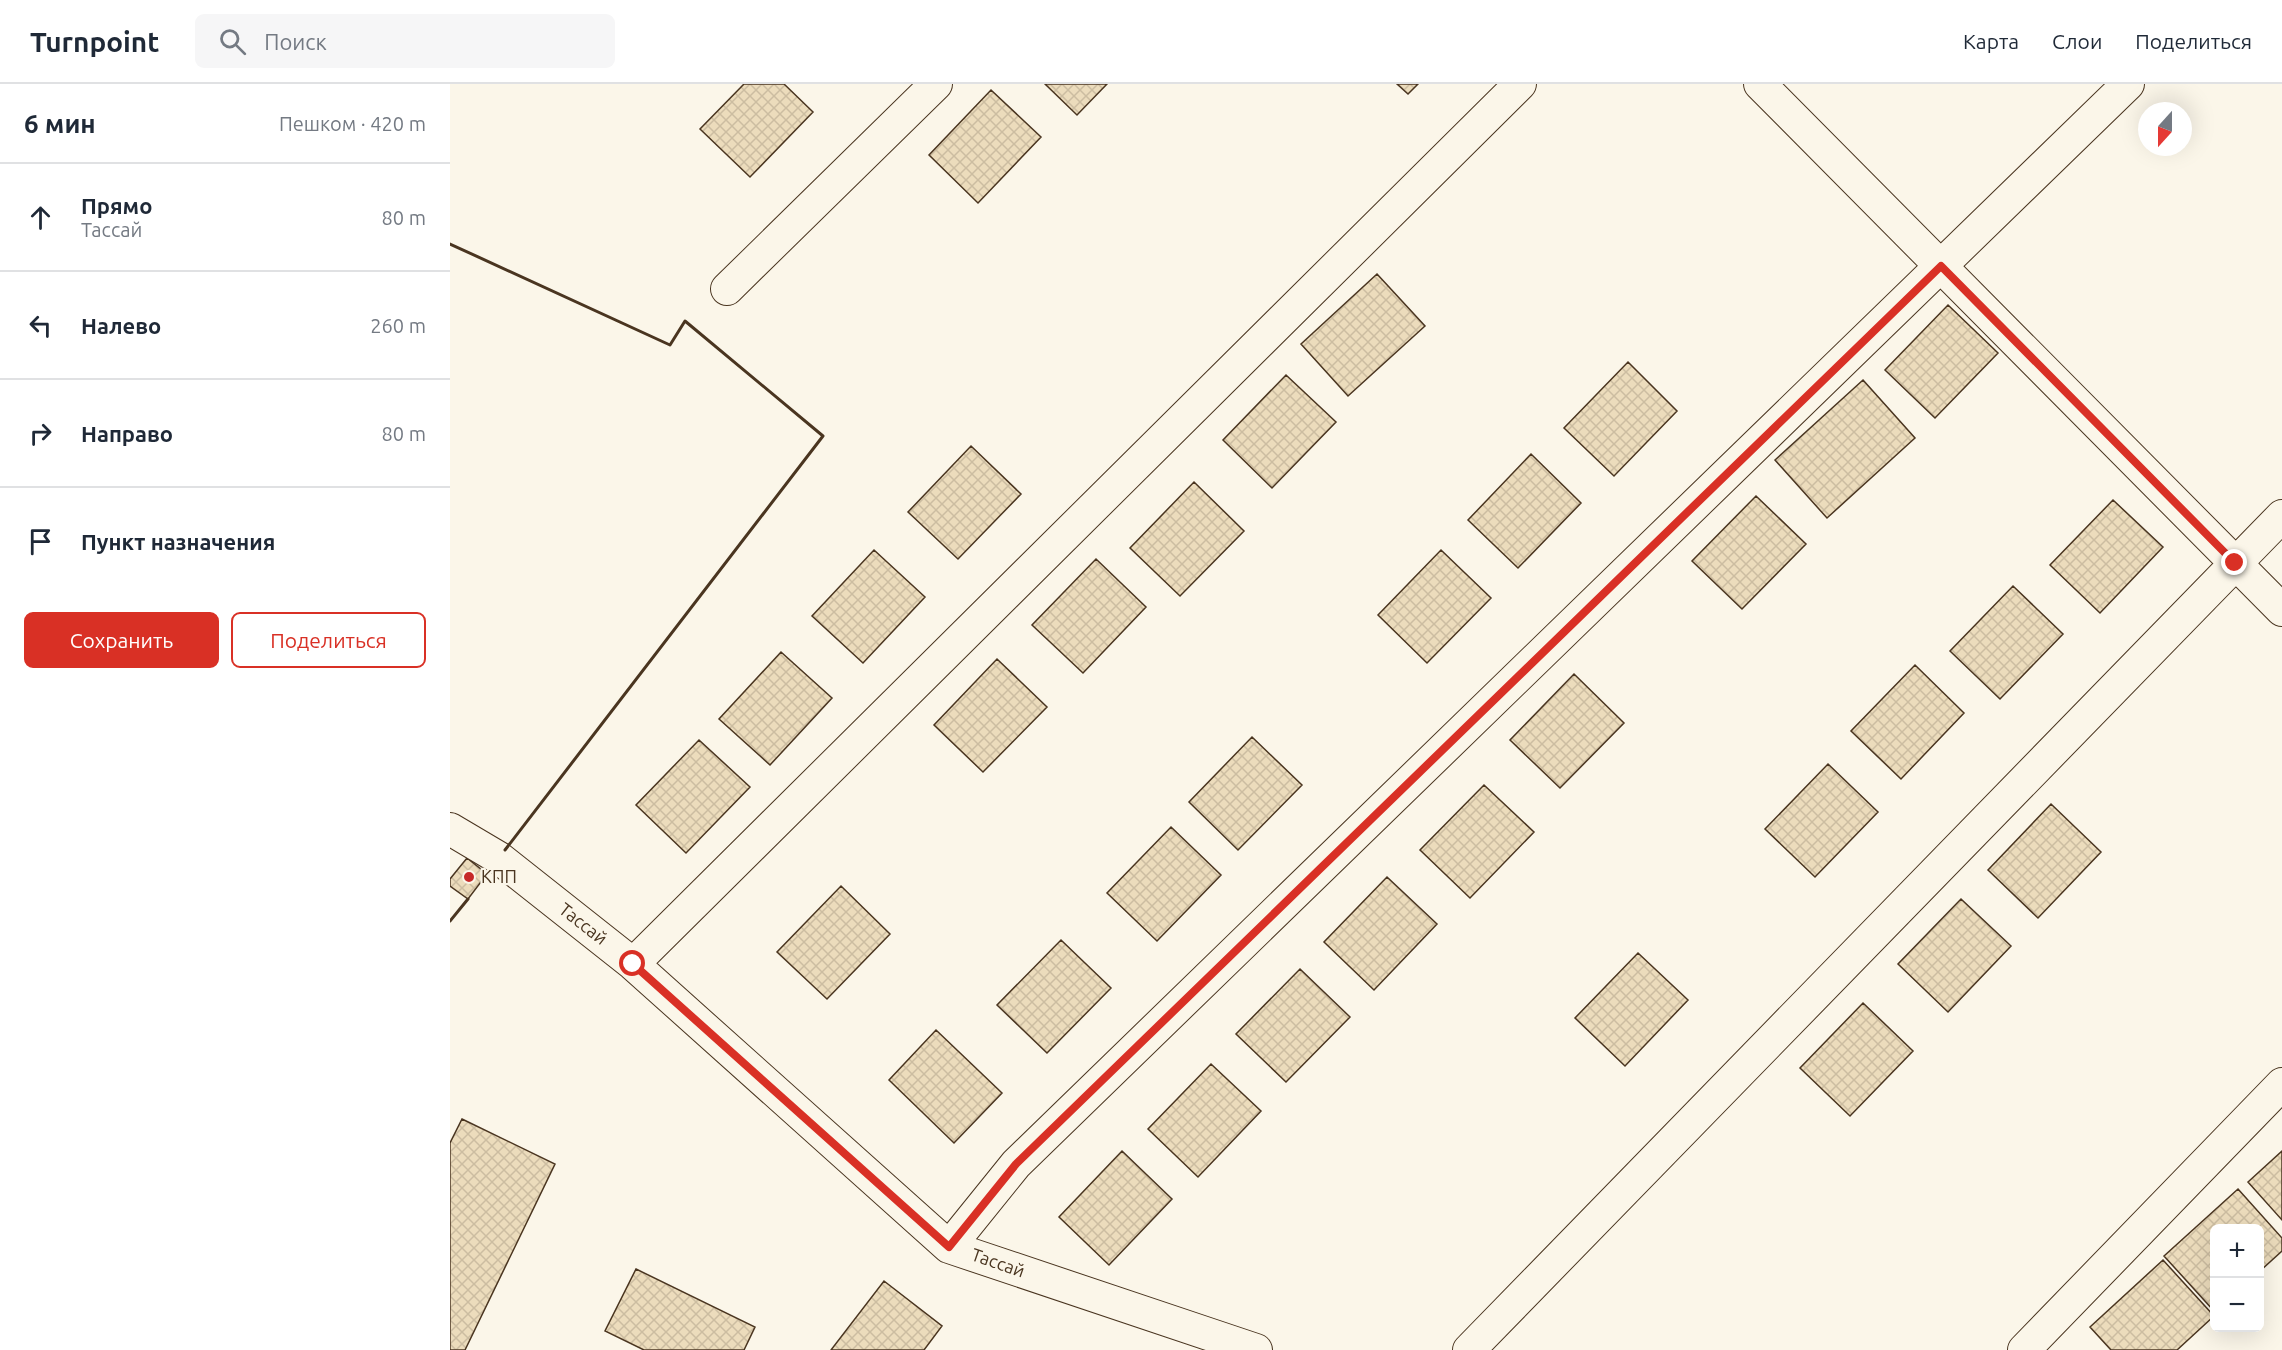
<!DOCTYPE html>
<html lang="ru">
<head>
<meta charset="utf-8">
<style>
  :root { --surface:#fff; --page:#f6f6f7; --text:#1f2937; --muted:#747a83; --line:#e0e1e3; --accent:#d93025 }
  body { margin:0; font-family:Ubuntu,sans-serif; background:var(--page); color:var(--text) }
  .controls { position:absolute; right:18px; bottom:18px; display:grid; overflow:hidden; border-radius:9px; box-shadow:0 6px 24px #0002 }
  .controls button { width:54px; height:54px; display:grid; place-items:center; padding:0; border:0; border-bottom:2px solid var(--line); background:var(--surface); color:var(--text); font:30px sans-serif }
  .compass { position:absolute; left:1688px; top:18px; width:54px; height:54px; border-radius:50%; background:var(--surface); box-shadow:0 6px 24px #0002; rotate:201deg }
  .stop { position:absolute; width:18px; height:18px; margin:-14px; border:4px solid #d93025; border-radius:50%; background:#fff }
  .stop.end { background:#d93025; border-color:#fff; box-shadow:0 2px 6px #0008 }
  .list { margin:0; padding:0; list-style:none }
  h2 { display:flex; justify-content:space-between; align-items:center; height:78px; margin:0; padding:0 24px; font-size:26px }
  h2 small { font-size:20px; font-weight:400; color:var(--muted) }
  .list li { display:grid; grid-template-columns:39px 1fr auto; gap:18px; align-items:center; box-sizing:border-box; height:108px; padding:0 24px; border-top:2px solid var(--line) }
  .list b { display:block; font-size:22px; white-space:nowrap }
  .list p { margin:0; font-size:20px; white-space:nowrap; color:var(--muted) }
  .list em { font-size:20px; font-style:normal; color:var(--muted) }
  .actions { display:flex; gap:12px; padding:18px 24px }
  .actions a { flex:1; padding:14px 0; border:2px solid var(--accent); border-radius:9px; text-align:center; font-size:21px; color:var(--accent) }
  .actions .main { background:var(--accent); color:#fff }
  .icon { flex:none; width:33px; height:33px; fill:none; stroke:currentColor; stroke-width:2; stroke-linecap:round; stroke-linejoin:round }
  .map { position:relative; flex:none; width:1832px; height:1266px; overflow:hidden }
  header { display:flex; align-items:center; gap:36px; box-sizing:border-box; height:84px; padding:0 30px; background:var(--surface); border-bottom:2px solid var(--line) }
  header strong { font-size:28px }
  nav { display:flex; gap:33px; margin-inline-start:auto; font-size:21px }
  .search { width:420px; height:54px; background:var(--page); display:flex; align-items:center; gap:15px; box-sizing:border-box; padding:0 21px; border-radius:9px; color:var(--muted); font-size:22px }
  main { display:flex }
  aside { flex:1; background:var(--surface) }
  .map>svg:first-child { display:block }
  .building { fill:url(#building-cross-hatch); stroke:#4a3520; stroke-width:1.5 }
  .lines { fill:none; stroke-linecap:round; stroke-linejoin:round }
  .minor-casing { stroke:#4a3520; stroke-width:34 }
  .minor { stroke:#fbf6e9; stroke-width:32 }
  .wall { stroke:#4a3520; stroke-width:3 }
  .route { stroke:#d93025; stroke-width:8 }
  .poi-dot { fill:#c62828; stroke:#fbf6e9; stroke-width:2 }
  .labels { text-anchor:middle; stroke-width:4.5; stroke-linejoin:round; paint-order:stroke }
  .poi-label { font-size:18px; fill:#4a3520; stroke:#fbf6e9; text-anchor:start }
  .street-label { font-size:18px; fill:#4a3520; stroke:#fbf6e9 }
</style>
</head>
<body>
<header>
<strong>Turnpoint</strong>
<div class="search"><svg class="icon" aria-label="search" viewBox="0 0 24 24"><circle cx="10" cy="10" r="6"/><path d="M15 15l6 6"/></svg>Поиск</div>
<nav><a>Карта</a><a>Слои</a><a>Поделиться</a></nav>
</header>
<main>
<aside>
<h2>6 мин<small>Пешком · 420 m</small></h2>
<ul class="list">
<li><svg class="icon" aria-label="ahead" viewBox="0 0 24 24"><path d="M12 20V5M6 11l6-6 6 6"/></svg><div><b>Прямо</b><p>Тассай</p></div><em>80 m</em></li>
<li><svg class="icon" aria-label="left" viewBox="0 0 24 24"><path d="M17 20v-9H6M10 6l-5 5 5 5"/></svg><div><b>Налево</b></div><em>260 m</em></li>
<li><svg class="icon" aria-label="right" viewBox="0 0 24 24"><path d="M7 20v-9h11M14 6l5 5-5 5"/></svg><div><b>Направо</b></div><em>80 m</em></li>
<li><svg class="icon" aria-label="arrive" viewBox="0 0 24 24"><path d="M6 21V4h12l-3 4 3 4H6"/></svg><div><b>Пункт назначения</b></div></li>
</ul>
<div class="actions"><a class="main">Сохранить</a><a>Поделиться</a></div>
</aside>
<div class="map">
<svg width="1832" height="1266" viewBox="0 0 1832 1266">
  <defs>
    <pattern id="building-cross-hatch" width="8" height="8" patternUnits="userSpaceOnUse" patternTransform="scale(1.5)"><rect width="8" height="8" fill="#ecdcbc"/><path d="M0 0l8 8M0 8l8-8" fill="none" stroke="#ccbda1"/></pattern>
  </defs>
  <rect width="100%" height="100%" fill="#fbf6e9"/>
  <!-- building -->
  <path class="building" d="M294 0H334L363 28 300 93 250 45Z
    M595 0H657L627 31Z
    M947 0H968L958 10Z
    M541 6 591 53 528 119 479 71Z
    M927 190 975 242 898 312 851 260Z
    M1498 221 1548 269 1485 334 1435 286Z
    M1178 278 1227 327 1164 392 1114 344Z
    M836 291 886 338 822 404 773 356Z
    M1413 296 1465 354 1377 434 1325 376Z
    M521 362 571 410 508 475 458 428Z
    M1081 370 1131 419 1068 484 1018 436Z
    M744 398 794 447 730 512 680 464Z
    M1306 412 1356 460 1292 525 1242 477Z
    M1663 416 1713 463 1650 529 1600 481Z
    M424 466 475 513 413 579 362 532Z
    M991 466 1041 514 977 579 928 531Z
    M646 475 696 523 633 589 582 541Z
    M1563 502 1613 550 1550 615 1500 567Z
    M331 568 382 614 320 681 269 635Z
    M547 575 597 623 533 688 484 641Z
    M1465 581 1514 629 1451 695 1401 647Z
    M1124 590 1174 639 1110 704 1060 656Z
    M802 653 852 701 788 766 739 718Z
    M249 656 300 703 236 769 186 721Z
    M1378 680 1428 728 1365 793 1315 745Z
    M1034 701 1084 748 1020 814 970 766Z
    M1601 720 1651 768 1588 834 1538 786Z
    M721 743 771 791 707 857 657 809Z
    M17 774 37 790 18 815 0 802V795Z
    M937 793 987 840 924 906 874 858Z
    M391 802 440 850 377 915 327 868Z
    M1511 815 1561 862 1498 928 1448 880Z
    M611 856 661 904 597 969 547 921Z
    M1188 869 1238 916 1175 982 1125 934Z
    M850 885 900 933 836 998 786 950Z
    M1413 919 1463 967 1400 1032 1350 984Z
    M486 946 552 1009 504 1059 439 996Z
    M761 980 811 1027 748 1093 698 1045Z
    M12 1035 105 1080 15 1266H0V1059Z
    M672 1067 722 1115 659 1181 609 1133Z
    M1832 1067V1136L1798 1098Z
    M1788 1105 1832 1154V1167L1810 1187V1144H1764V1227L1714 1172Z
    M1713 1176 1764 1232 1727 1266H1661L1640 1243Z
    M186 1185 305 1243 294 1266H194L155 1247Z
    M434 1197 492 1242 474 1266H381Z"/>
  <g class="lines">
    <!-- minor casing -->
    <g class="minor-casing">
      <path id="minor" d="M1310 0 1832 526
        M277 205 486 0
        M0 745 49 774 183 880 499 1163 806 1266
        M183 880 1070 0
        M499 1163 566 1080 1678 0
        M1019 1266 1832 432
        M1574 1266 1832 1000"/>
    </g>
    <!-- minor -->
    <use href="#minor" class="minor"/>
    <!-- wall -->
    <path class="wall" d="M0 160 220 261 235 237 373 352 55 766
      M0 837 18 815"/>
  </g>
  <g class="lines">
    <!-- route -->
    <path class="route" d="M183 880 499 1163 566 1080 1491 182 1785 479"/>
  </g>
  <!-- markers -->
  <circle class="poi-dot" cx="19" cy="793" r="6"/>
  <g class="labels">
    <!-- poi labels -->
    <g class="poi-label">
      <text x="31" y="799">КПП</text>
    </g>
    <!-- street labels -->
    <g class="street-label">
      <text transform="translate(133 840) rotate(38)" y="6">Тассай</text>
      <text transform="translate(548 1179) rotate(19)" y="6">Тассай</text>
    </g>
  </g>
</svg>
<div class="controls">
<button>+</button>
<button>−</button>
</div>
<svg class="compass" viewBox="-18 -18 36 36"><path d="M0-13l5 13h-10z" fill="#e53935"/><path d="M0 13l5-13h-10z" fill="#747a83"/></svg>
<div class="stop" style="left:183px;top:880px"></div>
<div class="stop end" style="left:1785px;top:479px"></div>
</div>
</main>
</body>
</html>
